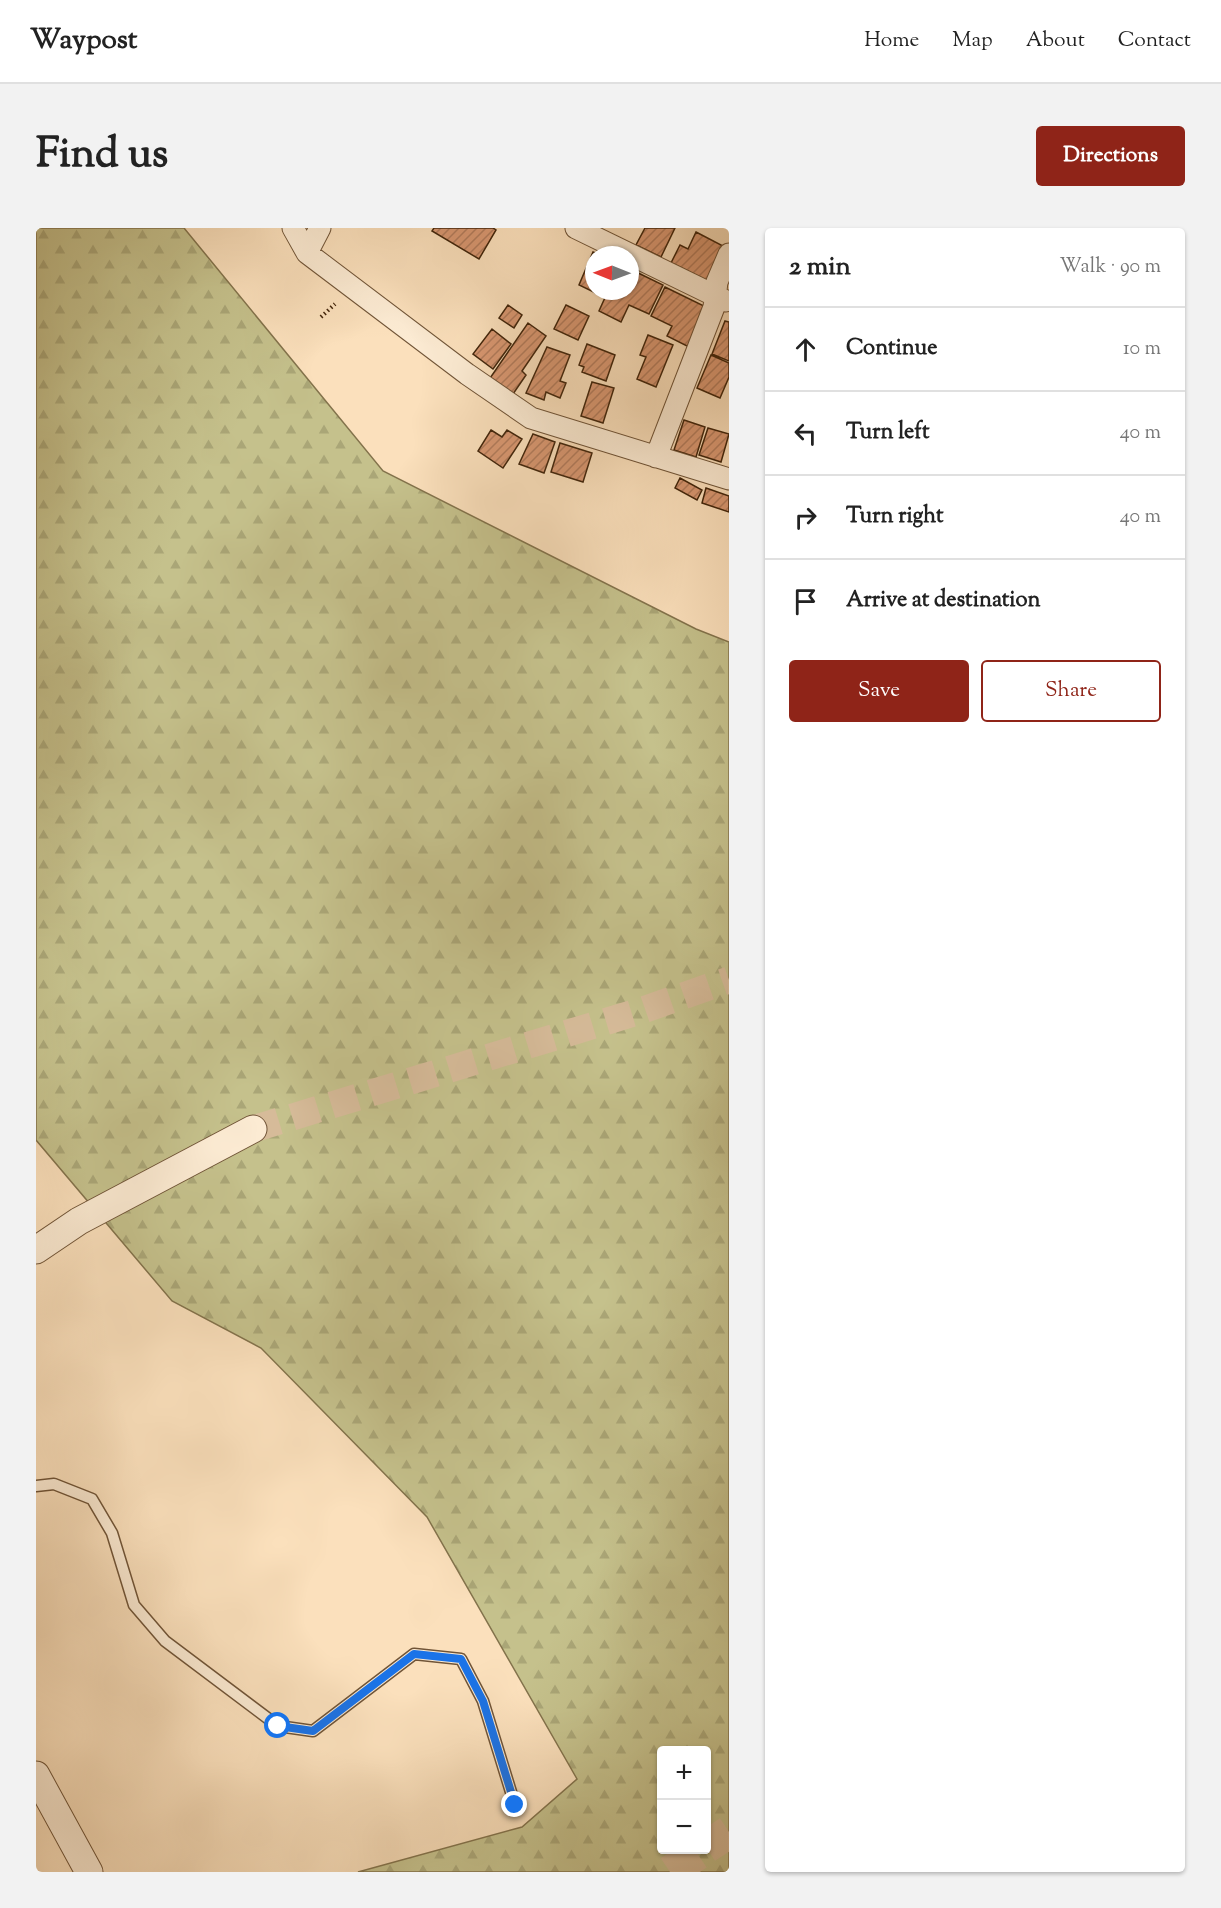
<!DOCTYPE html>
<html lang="en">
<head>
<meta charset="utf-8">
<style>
  :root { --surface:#fff; --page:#f2f2f2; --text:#222; --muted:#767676; --line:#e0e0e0; --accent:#8f2418 }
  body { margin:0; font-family:"Sorts Mill Goudy",serif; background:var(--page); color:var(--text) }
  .controls { position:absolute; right:18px; bottom:18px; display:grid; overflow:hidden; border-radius:6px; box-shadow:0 2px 4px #0004 }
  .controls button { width:54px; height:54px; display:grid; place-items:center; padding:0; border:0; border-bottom:2px solid var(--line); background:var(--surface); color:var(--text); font:30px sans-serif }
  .compass { position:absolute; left:549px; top:18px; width:54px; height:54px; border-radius:50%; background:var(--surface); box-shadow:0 2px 4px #0004; rotate:271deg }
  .stop { position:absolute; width:18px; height:18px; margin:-14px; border:4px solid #1a73e8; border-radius:50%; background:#fff }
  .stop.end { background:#1a73e8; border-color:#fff; box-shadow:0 2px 6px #0008 }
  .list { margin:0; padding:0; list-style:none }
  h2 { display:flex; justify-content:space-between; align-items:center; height:78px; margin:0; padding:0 24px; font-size:26px }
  h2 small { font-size:20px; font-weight:400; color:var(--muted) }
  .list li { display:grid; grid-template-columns:39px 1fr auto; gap:18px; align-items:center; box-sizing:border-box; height:84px; padding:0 24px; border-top:2px solid var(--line) }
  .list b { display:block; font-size:22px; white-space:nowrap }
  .list em { font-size:20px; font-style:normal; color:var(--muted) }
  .actions { display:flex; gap:12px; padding:18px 24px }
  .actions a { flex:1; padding:14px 0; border:2px solid var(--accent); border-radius:6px; text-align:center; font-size:21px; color:var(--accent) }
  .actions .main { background:var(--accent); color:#fff }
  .icon { flex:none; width:33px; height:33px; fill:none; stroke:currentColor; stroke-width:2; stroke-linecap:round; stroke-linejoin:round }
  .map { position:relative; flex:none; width:693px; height:1644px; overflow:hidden; border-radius:6px }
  header { display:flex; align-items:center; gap:36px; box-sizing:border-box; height:84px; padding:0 30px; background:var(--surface); border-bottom:2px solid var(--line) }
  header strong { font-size:28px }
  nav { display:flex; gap:33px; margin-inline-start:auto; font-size:21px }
  .intro { display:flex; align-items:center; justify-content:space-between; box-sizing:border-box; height:144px; padding:0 36px }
  h1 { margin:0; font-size:42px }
  .button { padding:15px 27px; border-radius:6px; background:var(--accent); color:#fff; font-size:21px; font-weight:700 }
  main { display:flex; gap:36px; padding:0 36px }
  aside { flex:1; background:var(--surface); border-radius:6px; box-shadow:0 2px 4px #0004 }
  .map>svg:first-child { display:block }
  .forest { fill:url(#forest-firs); stroke:#83734c; stroke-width:1.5; fill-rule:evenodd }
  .building { fill:url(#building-hatch); stroke:#41250b; stroke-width:1.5 }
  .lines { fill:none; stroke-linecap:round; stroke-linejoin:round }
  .tertiary-tunnel { stroke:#d6bb99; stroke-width:27; stroke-dasharray:27 14; stroke-linecap:butt }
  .trunk-tunnel { stroke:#d6bb99; stroke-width:33; stroke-dasharray:33 16; stroke-linecap:butt }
  .service-casing { stroke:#705437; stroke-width:13 }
  .minor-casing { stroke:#705437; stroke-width:23 }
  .tertiary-casing { stroke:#705437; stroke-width:29 }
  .path { stroke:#41250b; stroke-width:4; stroke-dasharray:1.5 3; stroke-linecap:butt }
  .service { stroke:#fcebd3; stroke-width:10 }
  .minor { stroke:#fcebd3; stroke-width:21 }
  .tertiary { stroke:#fcebd3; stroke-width:27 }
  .route { stroke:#1a73e8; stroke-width:8 }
</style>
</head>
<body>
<header>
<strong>Waypost</strong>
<nav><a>Home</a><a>Map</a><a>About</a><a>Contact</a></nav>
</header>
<div class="intro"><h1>Find us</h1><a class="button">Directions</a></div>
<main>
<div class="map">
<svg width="693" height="1644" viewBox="0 0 693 1644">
  <defs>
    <pattern id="forest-firs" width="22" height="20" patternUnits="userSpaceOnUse" patternTransform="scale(1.5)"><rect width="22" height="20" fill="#c5c18c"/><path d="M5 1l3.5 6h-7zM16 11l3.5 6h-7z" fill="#aaa677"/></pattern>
    <pattern id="building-hatch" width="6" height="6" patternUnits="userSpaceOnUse" patternTransform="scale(1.5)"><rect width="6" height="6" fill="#d89771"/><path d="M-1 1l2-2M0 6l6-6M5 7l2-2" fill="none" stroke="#b17b5b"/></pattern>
  </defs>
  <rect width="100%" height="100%" fill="#fbe0bc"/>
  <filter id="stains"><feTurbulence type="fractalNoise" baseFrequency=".00333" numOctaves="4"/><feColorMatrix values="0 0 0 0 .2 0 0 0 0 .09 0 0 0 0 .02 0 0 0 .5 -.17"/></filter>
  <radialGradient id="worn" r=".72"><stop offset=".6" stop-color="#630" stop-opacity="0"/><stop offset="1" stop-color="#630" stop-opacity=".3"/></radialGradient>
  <!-- forest -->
  <path class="forest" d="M0 0H148L347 243 660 401 693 414V1644H322L486 1599 541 1551 391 1289 225 1120 136 1073 0 912ZM626 1522H670V1622H626Z"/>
  <!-- building -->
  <path class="building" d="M398 0H457L460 2 443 31 396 3Z
    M609 0H639L625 29 600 17Z
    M660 4 689 19 673 54 635 35 644 17 652 21Z
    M557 24 564 27H558V63H571L568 69 543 57Z
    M594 41 627 57 613 86 593 77 585 94 563 83 572 63H594Z
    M629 59 670 79 653 119 631 108 636 98 615 88Z
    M472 77 486 87 478 100 463 90Z
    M530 77 553 88 542 112 518 101Z
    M689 93 693 94V133L676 126Z
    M492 95 510 108 486 143 490 147 475 169 452 153Z
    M456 101 475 116 457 141 437 126Z
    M612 107 637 117 620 159 601 151 610 129 604 127Z
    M551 116 579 127 570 153 546 144 548 139 543 137Z
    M511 119 534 127 524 153 530 155 524 170 510 164 508 172 490 165Z
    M675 127 693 135V149L684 170 661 160Z
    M556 154 578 160 567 195 545 188Z
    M648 192 669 199 660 229 638 222Z
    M672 200 693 206 685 234 663 227Z
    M455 202 466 209 471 202 486 211 467 240 442 223Z
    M497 206 519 214 508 245 483 236Z
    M524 215 556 225 547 254 515 244Z
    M644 250 666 262 661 272 639 260Z
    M670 260 693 268V284L666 275Z"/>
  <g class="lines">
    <!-- tertiary-tunnel -->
    <path class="tertiary-tunnel" d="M217 901 598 785 693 752"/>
    <!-- trunk-tunnel -->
    <path class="trunk-tunnel" d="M670 1619 693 1604
      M634 1644 667 1622"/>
    <!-- service casing -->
    <g class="service-casing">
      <path id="service" d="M0 1258 18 1256 56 1271 76 1305 98 1377 129 1413 242 1498 277 1503 378 1426 425 1431 447 1473 479 1577"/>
    </g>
    <!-- minor casing -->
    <g class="minor-casing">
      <path id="minor" d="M257 0 271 25
        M284 0 271 25 431 146 495 190 693 251
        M540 0 690 73
        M620 229 678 79 681 54 693 26"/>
    </g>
    <!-- tertiary casing -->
    <g class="tertiary-casing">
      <path id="tertiary" d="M0 1022 43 993 217 901
        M0 1547 53 1644"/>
    </g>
    <!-- path -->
    <path class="path" d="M285 89 299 76"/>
    <!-- service -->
    <use href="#service" class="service"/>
    <!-- minor -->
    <use href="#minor" class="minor"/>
    <!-- tertiary -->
    <use href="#tertiary" class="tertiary"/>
  </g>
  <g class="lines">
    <!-- route -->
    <path class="route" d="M242 1498 277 1503 378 1426 425 1431 447 1473 479 1577"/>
  </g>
  <rect width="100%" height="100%" filter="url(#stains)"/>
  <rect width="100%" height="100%" fill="url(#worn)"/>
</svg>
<div class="controls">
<button>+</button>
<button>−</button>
</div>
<svg class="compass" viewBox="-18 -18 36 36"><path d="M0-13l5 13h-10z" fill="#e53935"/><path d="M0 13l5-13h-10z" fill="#767676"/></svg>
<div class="stop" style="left:242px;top:1498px"></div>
<div class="stop end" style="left:479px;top:1577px"></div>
</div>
<aside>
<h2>2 min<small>Walk · 90 m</small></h2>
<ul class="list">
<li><svg class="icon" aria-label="ahead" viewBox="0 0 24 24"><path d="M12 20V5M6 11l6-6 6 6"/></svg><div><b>Continue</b></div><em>10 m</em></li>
<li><svg class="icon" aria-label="left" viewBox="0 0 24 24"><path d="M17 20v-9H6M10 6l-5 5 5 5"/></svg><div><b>Turn left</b></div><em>40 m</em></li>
<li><svg class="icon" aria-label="right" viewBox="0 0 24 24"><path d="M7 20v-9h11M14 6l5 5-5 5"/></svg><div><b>Turn right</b></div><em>40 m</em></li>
<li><svg class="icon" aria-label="arrive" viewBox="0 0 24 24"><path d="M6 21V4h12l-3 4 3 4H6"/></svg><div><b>Arrive at destination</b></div></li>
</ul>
<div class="actions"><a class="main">Save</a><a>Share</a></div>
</aside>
</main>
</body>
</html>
